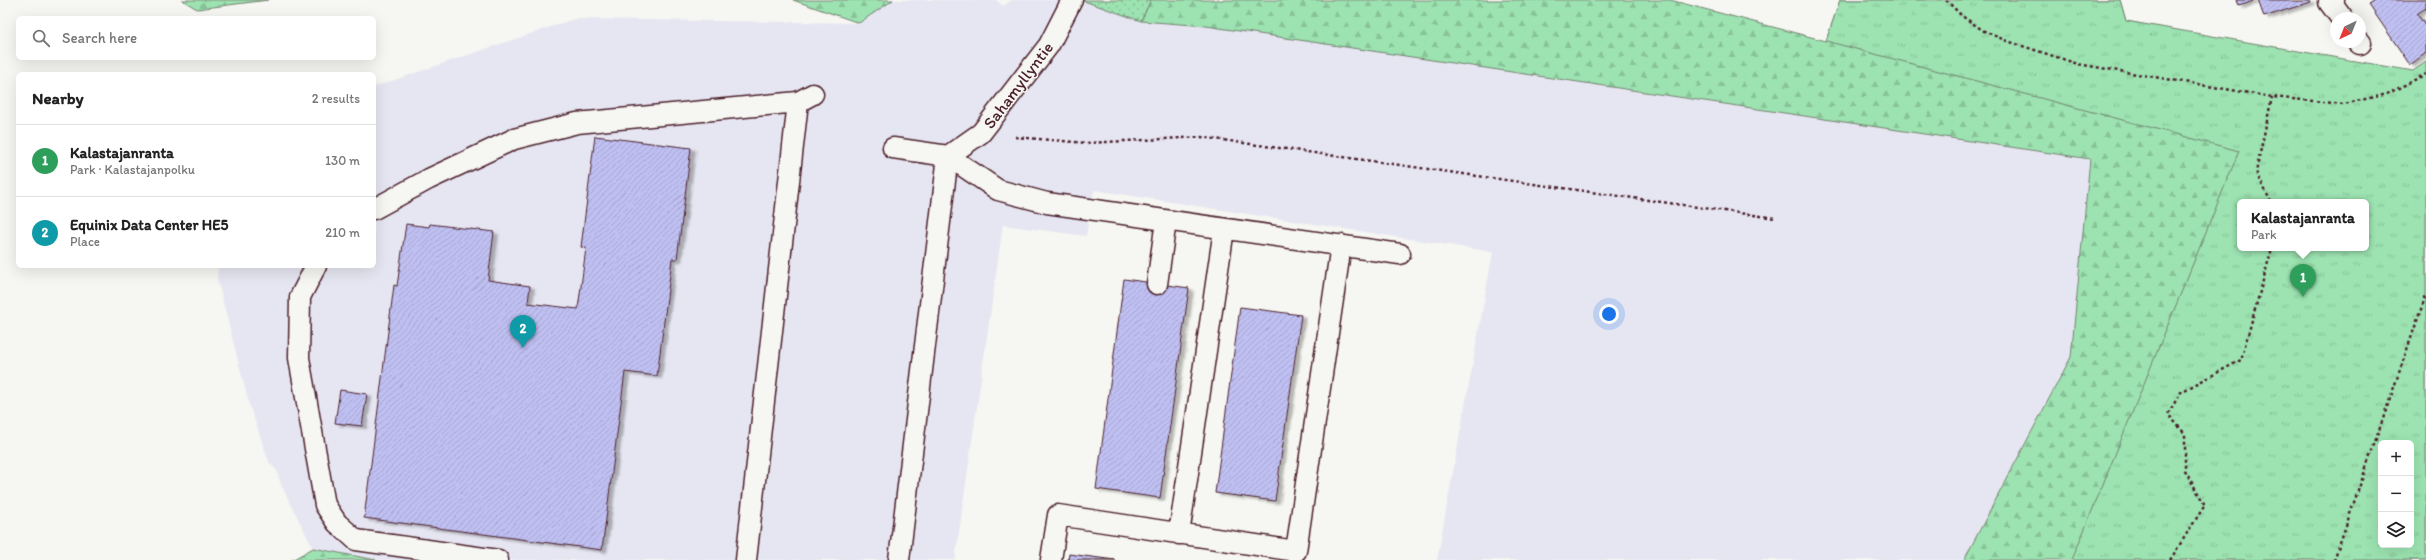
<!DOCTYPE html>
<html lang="en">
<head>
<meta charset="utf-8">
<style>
  :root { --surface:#fff; --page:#f2f2f2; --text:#222; --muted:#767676; --line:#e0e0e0; --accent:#d1495b }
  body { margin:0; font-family:Itim,sans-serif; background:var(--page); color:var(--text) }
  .controls { position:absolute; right:12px; bottom:12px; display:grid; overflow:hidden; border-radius:6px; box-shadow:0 4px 16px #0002 }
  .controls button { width:36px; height:36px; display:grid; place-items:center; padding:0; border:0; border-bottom:1px solid var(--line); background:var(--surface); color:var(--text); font:20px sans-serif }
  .compass { position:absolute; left:2330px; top:12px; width:36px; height:36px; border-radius:50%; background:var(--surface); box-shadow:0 4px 16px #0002; rotate:223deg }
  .you { position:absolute; left:1609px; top:314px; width:14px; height:14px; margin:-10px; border:3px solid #fff; border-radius:50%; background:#1a73e8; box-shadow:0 0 0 6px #1a73e833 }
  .badge { display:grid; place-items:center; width:26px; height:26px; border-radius:50%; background:var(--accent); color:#fff; font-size:13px; font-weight:700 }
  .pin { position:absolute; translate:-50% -33px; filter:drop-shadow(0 1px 2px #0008) }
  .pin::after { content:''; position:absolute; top:21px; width:14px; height:12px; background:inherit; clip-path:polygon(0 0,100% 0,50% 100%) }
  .popup { position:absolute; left:2237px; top:199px; width:132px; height:52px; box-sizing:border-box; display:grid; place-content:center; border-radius:6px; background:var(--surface); filter:drop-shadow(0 1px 3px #0005); font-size:13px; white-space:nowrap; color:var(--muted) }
  .popup b { font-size:15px; color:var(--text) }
  .popup::after { content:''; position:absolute; left:50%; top:100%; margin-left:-8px; border:8px solid transparent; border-top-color:var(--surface) }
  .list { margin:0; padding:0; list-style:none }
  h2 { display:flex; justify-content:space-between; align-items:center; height:52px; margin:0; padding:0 16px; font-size:17px }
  h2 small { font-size:13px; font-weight:400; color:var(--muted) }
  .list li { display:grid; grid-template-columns:26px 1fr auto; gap:12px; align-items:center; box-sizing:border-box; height:72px; padding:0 16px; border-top:1px solid var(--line) }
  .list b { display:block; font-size:15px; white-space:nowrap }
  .list p { margin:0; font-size:13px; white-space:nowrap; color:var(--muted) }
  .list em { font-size:13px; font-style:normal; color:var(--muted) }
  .icon { flex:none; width:22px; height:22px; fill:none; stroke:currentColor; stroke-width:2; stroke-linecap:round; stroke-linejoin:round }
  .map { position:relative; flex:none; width:2426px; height:560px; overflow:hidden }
  .search { position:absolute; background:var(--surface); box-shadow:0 4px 16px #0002; left:16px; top:16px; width:360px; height:44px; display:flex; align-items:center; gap:10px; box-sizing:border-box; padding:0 14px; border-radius:6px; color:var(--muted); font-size:15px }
  .panel { position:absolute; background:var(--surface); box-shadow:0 4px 16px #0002; left:16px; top:72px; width:360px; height:196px; border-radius:6px }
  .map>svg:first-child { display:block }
  .built { fill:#e6e6f2 }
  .grass { fill:url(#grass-dots); stroke:#73816e }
  .forest { fill:url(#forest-firs); stroke:#73816e; fill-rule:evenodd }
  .park { fill:url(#park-tufts); stroke:#73816e; fill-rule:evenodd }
  .building { fill:url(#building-hatch); stroke:#4a1f2b; filter:url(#shadow) }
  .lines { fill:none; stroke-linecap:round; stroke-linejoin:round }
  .lane-casing { stroke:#4a1f2b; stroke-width:23 }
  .street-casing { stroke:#4a1f2b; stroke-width:25 }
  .path { stroke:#4a1f2b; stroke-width:2.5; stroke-dasharray:3 3; stroke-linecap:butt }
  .lane { stroke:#f6f6f2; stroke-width:20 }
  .street { stroke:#f6f6f2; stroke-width:22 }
  .labels { text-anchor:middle; stroke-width:3; stroke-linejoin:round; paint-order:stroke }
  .street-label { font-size:17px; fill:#4a1f2b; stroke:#f6f6f2 }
</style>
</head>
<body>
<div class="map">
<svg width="2426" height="560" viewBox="0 0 2426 560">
  <defs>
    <pattern id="grass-dots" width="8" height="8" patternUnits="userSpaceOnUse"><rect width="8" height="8" fill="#9ce3b1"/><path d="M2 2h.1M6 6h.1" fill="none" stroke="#88c298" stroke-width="1.8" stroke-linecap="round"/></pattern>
    <pattern id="forest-firs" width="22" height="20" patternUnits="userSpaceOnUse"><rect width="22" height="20" fill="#9ce3b1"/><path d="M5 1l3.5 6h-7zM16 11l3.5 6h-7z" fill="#88c298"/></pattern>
    <pattern id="park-tufts" width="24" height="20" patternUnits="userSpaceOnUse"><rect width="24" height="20" fill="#9ce3b1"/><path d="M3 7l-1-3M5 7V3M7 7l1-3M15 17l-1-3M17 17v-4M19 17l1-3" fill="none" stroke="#88c298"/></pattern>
    <pattern id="building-hatch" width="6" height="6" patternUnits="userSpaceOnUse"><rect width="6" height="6" fill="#bfc0f2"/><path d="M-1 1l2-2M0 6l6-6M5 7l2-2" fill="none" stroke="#a6a5d0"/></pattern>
    <filter id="shadow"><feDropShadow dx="4.5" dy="2.5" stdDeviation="1" flood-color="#0004"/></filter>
  </defs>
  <rect width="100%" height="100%" fill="#f6f6f2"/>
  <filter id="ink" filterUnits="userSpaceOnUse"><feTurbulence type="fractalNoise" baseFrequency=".025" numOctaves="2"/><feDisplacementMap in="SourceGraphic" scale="8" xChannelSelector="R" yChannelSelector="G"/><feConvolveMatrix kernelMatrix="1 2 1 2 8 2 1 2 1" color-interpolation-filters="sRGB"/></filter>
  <g filter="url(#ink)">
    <!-- built -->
    <path class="built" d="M892 0H996L1003 6 1012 0H1081L1141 21 1151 0H1670L2239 151 2072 560H1437L1493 252 1094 190 1086 236 1003 225 955 560H376L313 548 281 485 277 471 269 462 249 404 217 278 218 266H374V87L574 19 859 23Z"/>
    <!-- grass -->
    <path class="grass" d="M1081 0H1151L1141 21Z"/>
    <!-- forest -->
    <path class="forest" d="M182 0H268L197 9Z
      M793 0H893L859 23Z
      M1151 0H1670L1826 41 1840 0H2120L2126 21 2224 40 2426 91V560H1964L2071 357 2090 159 1206 26 1141 21ZM2240 202H2366V248H2240ZM2381 443H2411V545H2381Z
      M313 548 376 560H292Z"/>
    <!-- park -->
    <path class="park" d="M1840 0H2120L2126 21 2413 71 2426 62V560H2072L2239 151 1826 41ZM2240 202H2366V248H2240ZM2381 443H2411V545H2381Z"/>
    <!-- building -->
    <path class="building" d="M2237 0H2257L2239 6Z
      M2258 0H2310L2311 2 2264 17Z
      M2377 0H2426V8L2417 14 2426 27V53L2410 65 2369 5Z
      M595 136 691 148 677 259H672L657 376 625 372 602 550 364 518 394 285 397 286 406 224 429 227 430 224 494 232 488 280 530 286 528 303 578 309 586 248 581 247Z
      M1124 279 1189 288 1160 498 1096 489Z
      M1240 307 1301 315 1275 501 1215 493Z
      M340 390 367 394 362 426 335 423Z
      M1069 554 1115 560H1068Z"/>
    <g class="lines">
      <!-- lane casing -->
      <g class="lane-casing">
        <path id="lane" d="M893 148 948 156 998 190 1047 203 1400 254
          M374 209 429 179 514 139 577 123 798 102
          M316 266 300 297 299 358 325 505 337 523 356 540 498 560
          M1157 284 1166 221
          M1179 534 1224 229
          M746 560 798 102 813 94
          M899 560 948 156 981 133 1049 45 1072 0
          M1051 560 1058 515 1296 551 1341 245"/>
      </g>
      <!-- street casing -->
      <g class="street-casing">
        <path id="street" d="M2333 0 2330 2 2342 18
          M2359 42 2360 43"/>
      </g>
      <!-- path -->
      <path class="path" d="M1946 0 1962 16 1984 31 2007 41 2078 64 2272 97 2344 104 2387 94 2426 74
        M1015 137 1087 143 1201 137 1775 218
        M2271 202 2256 172 2272 97
        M2170 560 2205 505 2185 471V434L2168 414 2181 392 2241 360 2272 248
        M2334 560 2426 295"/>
      <!-- lane -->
      <use href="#lane" class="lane"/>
      <!-- street -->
      <use href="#street" class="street"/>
    </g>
  </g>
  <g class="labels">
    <!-- street labels -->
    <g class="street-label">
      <text transform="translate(1018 85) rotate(-53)" y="6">Sahamyllyntie</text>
    </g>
  </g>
</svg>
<div class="controls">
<button>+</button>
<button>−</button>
<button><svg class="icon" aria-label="layers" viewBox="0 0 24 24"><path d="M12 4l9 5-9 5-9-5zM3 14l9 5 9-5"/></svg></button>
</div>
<svg class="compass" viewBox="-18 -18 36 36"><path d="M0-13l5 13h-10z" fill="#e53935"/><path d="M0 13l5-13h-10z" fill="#767676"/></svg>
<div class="you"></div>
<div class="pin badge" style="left:2303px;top:297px;background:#2e9e5b">1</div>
<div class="popup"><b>Kalastajanranta</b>Park</div>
<div class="pin badge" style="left:523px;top:348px;background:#0f9aa8">2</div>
<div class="search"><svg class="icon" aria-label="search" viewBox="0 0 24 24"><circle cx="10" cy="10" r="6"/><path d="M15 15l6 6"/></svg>Search here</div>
<section class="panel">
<h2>Nearby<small>2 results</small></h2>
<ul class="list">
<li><span class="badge" style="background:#2e9e5b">1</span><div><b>Kalastajanranta</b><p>Park · Kalastajanpolku</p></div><em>130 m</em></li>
<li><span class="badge" style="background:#0f9aa8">2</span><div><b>Equinix Data Center HE5</b><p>Place</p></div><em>210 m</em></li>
</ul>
</section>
</div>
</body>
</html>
